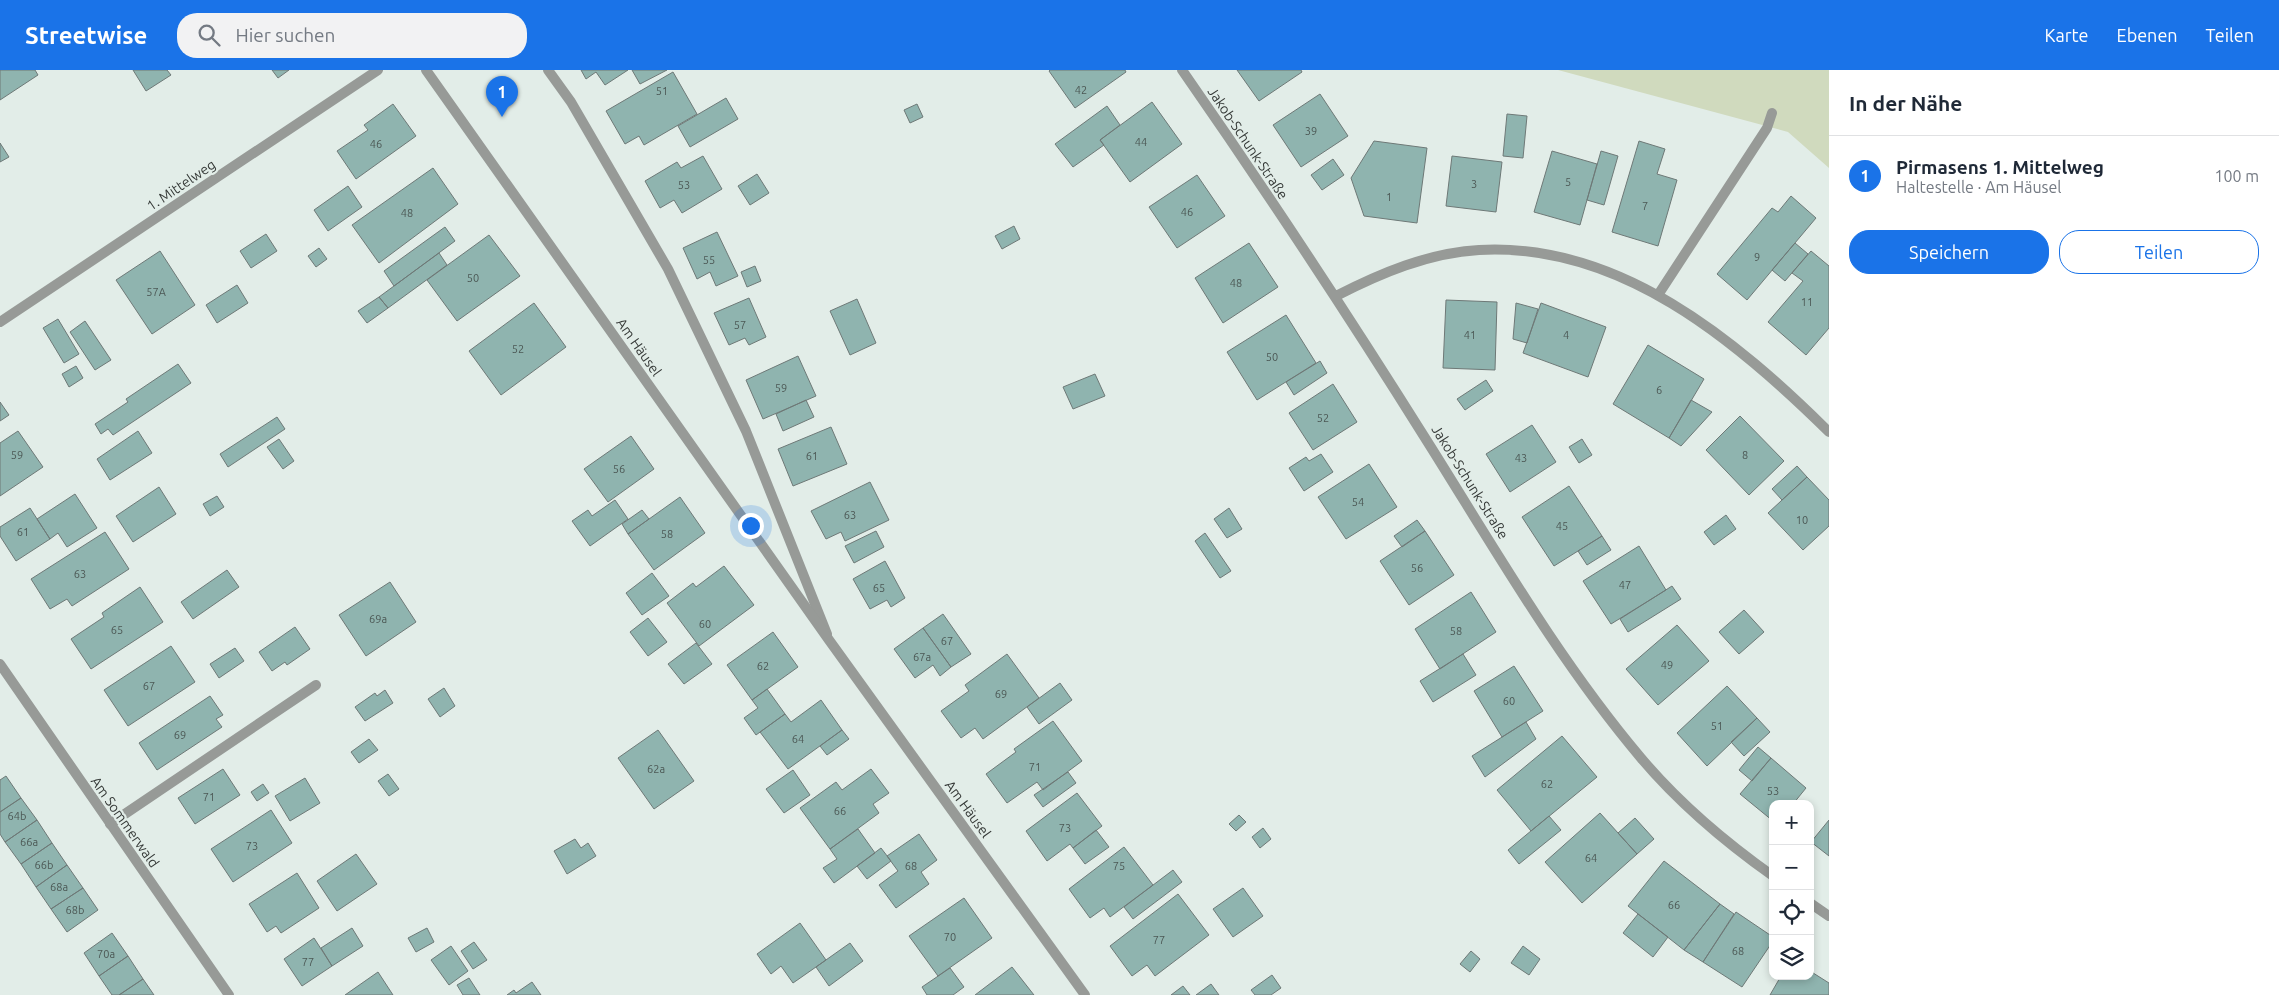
<!DOCTYPE html>
<html lang="de">
<head>
<meta charset="utf-8">
<style>
  :root { --surface:#fff; --page:#f2f2f3; --text:#1f2937; --muted:#747a83; --line:#e0e1e3; --accent:#1a73e8 }
  body { margin:0; font-family:Ubuntu,sans-serif; background:var(--page); color:var(--text) }
  .controls { position:absolute; right:15px; bottom:15px; display:grid; overflow:hidden; border-radius:10px; box-shadow:0 2px 8px #0003 }
  .controls button { width:45px; height:45px; display:grid; place-items:center; padding:0; border:0; border-bottom:1px solid var(--line); background:var(--surface); color:var(--text); font:25px sans-serif }
  .you { position:absolute; left:750px; top:455px; width:18px; height:18px; margin:-12px; border:4px solid #fff; border-radius:50%; background:#1a73e8; box-shadow:0 0 0 8px #1a73e833 }
  .badge { display:grid; place-items:center; width:32px; height:32px; border-radius:50%; background:var(--accent); color:#fff; font-size:16px; font-weight:700 }
  .pin { position:absolute; translate:-50% -41px; filter:drop-shadow(0 1px 2px #0008) }
  .pin::after { content:''; position:absolute; top:26px; width:18px; height:15px; background:inherit; clip-path:polygon(0 0,100% 0,50% 100%) }
  .list { margin:0; padding:0; list-style:none }
  h2 { display:flex; justify-content:space-between; align-items:center; height:65px; margin:0; padding:0 20px; font-size:21px }
  h2 small { font-size:16px; font-weight:400; color:var(--muted) }
  .list li { display:grid; grid-template-columns:32px 1fr auto; gap:15px; align-items:center; box-sizing:border-box; height:80px; padding:0 20px; border-top:1px solid var(--line) }
  .list b { display:block; font-size:19px; white-space:nowrap }
  .list p { margin:0; font-size:16px; white-space:nowrap; color:var(--muted) }
  .list em { font-size:16px; font-style:normal; color:var(--muted) }
  .actions { display:flex; gap:10px; padding:15px 20px }
  .actions a { flex:1; padding:11px 0; border:1px solid var(--accent); border-radius:20px; text-align:center; font-size:18px; color:var(--accent) }
  .actions .main { background:var(--accent); color:#fff }
  .icon { flex:none; width:28px; height:28px; fill:none; stroke:currentColor; stroke-width:2; stroke-linecap:round; stroke-linejoin:round }
  .map { position:relative; flex:none; width:1829px; height:925px; overflow:hidden }
  header { display:flex; align-items:center; gap:30px; box-sizing:border-box; height:70px; padding:0 25px; background:var(--accent); color:#fff }
  header strong { font-size:24px }
  nav { display:flex; gap:28px; margin-inline-start:auto; font-size:18px }
  .search { width:350px; height:45px; background:var(--page); display:flex; align-items:center; gap:12px; box-sizing:border-box; padding:0 18px; border-radius:20px; color:var(--muted); font-size:19px }
  main { display:flex }
  aside { flex:1; background:var(--surface) }
  .map>svg:first-child { display:block }
  .green { fill:#d0dabe }
  .building { fill:#8fb4af; stroke:#6e7977 }
  .lines { fill:none; stroke-linecap:round; stroke-linejoin:round }
  .lane { stroke:#979a97; stroke-width:10 }
  .street { stroke:#979a97; stroke-width:10 }
  .labels { text-anchor:middle; stroke-width:4.5; stroke-linejoin:round; paint-order:stroke }
  .number-label { font-size:11px; fill:#4c5855 }
  .street-label { font-size:14px; fill:#353937; stroke:#e2ede8 }
</style>
</head>
<body>
<header>
<strong>Streetwise</strong>
<div class="search"><svg class="icon" aria-label="search" viewBox="0 0 24 24"><circle cx="10" cy="10" r="6"/><path d="M15 15l6 6"/></svg>Hier suchen</div>
<nav><a>Karte</a><a>Ebenen</a><a>Teilen</a></nav>
</header>
<main>
<div class="map">
<svg width="1829" height="925" viewBox="0 0 1829 925">
  <rect width="100%" height="100%" fill="#e2ede8"/>
  <!-- green -->
  <path class="green" d="M1558 0H1829V98L1788 62Z"/>
  <!-- building -->
  <path class="building" d="M0 0H35L38 5 0 30Z
    M133 0H167L171 5 146 21Z
    M272 0H289L278 8Z
    M581 0H628L605 15 596 2 586 9Z
    M632 0H667L640 14Z
    M1050 0H1125L1126 2 1075 38 1049 1Z
    M1237 0H1301L1302 2 1259 31Z
    M673 2 697 44 644 75 639 66 625 74 606 41Z
    M1320 24 1348 66 1301 97 1273 55Z
    M726 28 738 49 690 77 678 56Z
    M1152 32 1182 74 1130 112 1100 70Z
    M393 34 416 66 356 109 337 81 368 60 364 55Z
    M917 34 923 47 910 53 904 40Z
    M1107 36 1120 55 1100 70 1104 75 1073 97 1055 74Z
    M1507 44 1527 46 1523 88 1503 86Z
    M1374 71 1427 78 1417 153 1364 146 1351 108Z
    M1639 71 1665 79 1657 104 1677 110 1658 176 1612 162Z
    M0 73 9 87 0 92Z
    M1552 81 1597 94 1580 155 1534 142Z
    M1601 81 1618 86 1604 135 1587 130Z
    M703 86 722 119 682 143 674 130 660 138 645 111 677 92 681 98Z
    M1452 86 1502 92 1496 142 1446 136Z
    M1333 89 1344 105 1322 120 1311 105Z
    M433 98 458 134 379 193 352 155Z
    M757 104 769 123 750 135 738 116Z
    M1197 105 1225 146 1177 178 1149 137Z
    M348 116 362 137 328 161 314 140Z
    M1791 126 1816 148 1747 230 1717 204 1772 138 1778 142Z
    M1014 156 1020 169 1002 179 995 166Z
    M445 157 455 171 394 216 384 201Z
    M717 162 738 206 716 216 710 202 697 209 683 178Z
    M266 164 277 181 251 198 240 181Z
    M489 165 520 206 457 251 427 210Z
    M1249 173 1278 217 1223 253 1195 208Z
    M1795 173 1808 184 1785 211 1772 200Z
    M319 178 327 189 316 197 308 186Z
    M160 181 195 235 152 264 116 210Z
    M1811 181 1829 196V258L1806 285 1768 252 1803 211 1792 203Z
    M439 183 447 195 388 238 379 227Z
    M755 196 761 211 747 217 741 202Z
    M237 215 248 233 217 253 206 235Z
    M379 227 388 238 367 253 358 241Z
    M749 228 766 267 749 275 745 268 729 275 714 243Z
    M857 229 876 273 850 285 830 241Z
    M1446 230 1497 232 1495 300 1443 298Z
    M534 233 566 277 501 325 469 281Z
    M1516 233 1538 239 1527 273 1513 269Z
    M1541 233 1606 257 1588 307 1523 283Z
    M1286 245 1316 293 1257 330 1227 282Z
    M58 249 79 284 64 293 43 258Z
    M85 251 111 290 95 300 70 262Z
    M1648 275 1704 309 1669 368 1613 334Z
    M798 286 816 326 763 349 746 310Z
    M1320 291 1327 303 1294 325 1286 312Z
    M178 294 191 313 113 365 108 359 101 364 95 354 128 332 126 329Z
    M76 296 83 308 69 317 62 304Z
    M1095 304 1105 326 1073 339 1063 317Z
    M1486 310 1493 321 1465 340 1457 329Z
    M1333 314 1357 352 1313 380 1289 343Z
    M806 330 814 347 783 361 776 344Z
    M1691 330 1712 342 1681 376 1669 368Z
    M0 332 9 345 0 351Z
    M1740 346 1784 391 1749 425 1706 380Z
    M277 347 285 359 228 397 220 384Z
    M1532 355 1556 392 1510 422 1486 384Z
    M831 357 847 394 793 416 778 379Z
    M18 361 43 397 0 426V373Z
    M138 361 152 383 110 410 97 389Z
    M631 366 654 399 608 432 584 399Z
    M279 369 294 391 283 399 267 377Z
    M1582 369 1592 385 1579 393 1569 377Z
    M1321 384 1333 402 1304 421 1289 398 1306 387 1309 391Z
    M1369 394 1397 437 1346 469 1318 427Z
    M1797 396 1807 407 1782 430 1772 419Z
    M1807 407 1829 430V456L1803 480 1768 443Z
    M870 412 889 450 845 471 841 462 826 469 811 441Z
    M1569 416 1602 466 1554 496 1522 447Z
    M159 417 176 444 133 472 116 446Z
    M75 424 97 458 67 477 58 463 50 469 37 449Z
    M217 426 224 437 210 446 203 434Z
    M680 427 705 463 654 500 628 464Z
    M615 430 628 449 590 476 572 451 588 440 592 446Z
    M30 438 50 469 16 491 0 466V457Z
    M1229 438 1242 459 1227 468 1214 449Z
    M642 440 649 449 628 464 622 454Z
    M1726 445 1736 459 1714 475 1704 462Z
    M1417 450 1425 461 1402 477 1394 466Z
    M876 461 884 477 854 493 845 476Z
    M1425 461 1454 505 1409 535 1380 491Z
    M105 462 129 499 72 536 67 529 50 539 31 509Z
    M1205 463 1231 501 1220 508 1195 471Z
    M1602 466 1611 480 1587 495 1578 481Z
    M1639 476 1666 520 1611 554 1583 511Z
    M885 491 905 528 891 537 887 530 870 539 853 509Z
    M724 496 754 535 699 576 667 533 693 513 696 517Z
    M227 500 239 517 193 549 181 532Z
    M652 503 669 526 642 545 626 523Z
    M390 512 416 552 366 586 339 545Z
    M1672 516 1681 529 1628 562 1620 549Z
    M140 517 163 552 91 599 71 569 104 547 102 543Z
    M1471 522 1496 562 1440 599 1415 559Z
    M1744 540 1764 562 1739 584 1719 562Z
    M943 544 971 584 951 597 923 558Z
    M648 548 667 572 648 586 630 562Z
    M1677 555 1709 591 1658 635 1626 599Z
    M295 557 310 579 287 595 285 592 272 601 259 582Z
    M923 558 951 597 940 606 933 595 915 608 894 579Z
    M773 562 798 597 752 630 727 595Z
    M696 573 712 594 684 614 668 594Z
    M171 576 195 612 128 656 104 620Z
    M235 578 244 591 219 608 210 594Z
    M1007 584 1039 628 983 669 975 658 961 668 941 641 969 621 965 615Z
    M1463 584 1476 605 1433 632 1420 611Z
    M1514 596 1543 641 1502 667 1474 621Z
    M1060 613 1072 630 1039 654 1027 637Z
    M1727 616 1757 648 1707 696 1677 663Z
    M444 618 455 636 440 647 428 629Z
    M767 619 785 644 756 665 744 648 758 638 752 630Z
    M385 620 393 633 365 651 355 637 375 623 377 626Z
    M210 626 223 645 216 649 222 657 157 700 139 673Z
    M821 630 842 660 788 699 760 662 785 644 791 652Z
    M1757 648 1770 662 1744 686 1731 672Z
    M1053 651 1082 691 1043 720 1037 712 1007 733 986 704 1016 682 1014 679Z
    M1526 652 1536 669 1485 707 1472 686Z
    M658 660 694 711 654 739 618 688Z
    M842 660 849 669 827 685 820 676Z
    M1562 666 1597 707 1531 761 1497 720Z
    M369 669 378 680 359 693 351 682Z
    M1758 677 1771 688 1752 711 1739 700Z
    M1771 688 1806 718 1793 734H1773V751L1740 724Z
    M223 699 240 725 195 754 178 728Z
    M871 699 889 723 873 734 879 743 830 779 800 738 836 712 842 720Z
    M793 700 810 725 784 743 766 719Z
    M1068 702 1076 713 1043 737 1034 725Z
    M388 704 399 719 389 726 378 711Z
    M6 706 21 728 0 742V710Z
    M305 708 320 733 290 751 275 726Z
    M263 714 269 723 257 731 251 722Z
    M1077 723 1102 756 1073 778 1070 774 1047 791 1026 761Z
    M21 728 37 750 5 772 0 764V742Z
    M271 740 292 773 233 812 211 779Z
    M1600 743 1637 784 1582 833 1545 792Z
    M1239 745 1246 752 1236 761 1229 754Z
    M1549 746 1561 760 1519 794 1508 780Z
    M1635 748 1654 769 1637 784 1618 763Z
    M37 750 52 773 21 794 5 772Z
    M1829 750V786L1811 772Z
    M1263 758 1271 769 1260 778 1252 767Z
    M858 759 875 783 834 813 823 798 837 789 830 779Z
    M1096 760 1109 777 1085 794 1073 778Z
    M919 764 937 790 921 802 929 814 896 838 879 815 898 801 887 786Z
    M575 769 581 778 588 773 596 786 567 804 554 781Z
    M52 773 67 795 36 817 21 794Z
    M1124 777 1153 815 1110 847 1104 838 1090 848 1069 819Z
    M881 778 891 791 867 809 857 796Z
    M356 784 377 814 337 841 317 811Z
    M1664 791 1720 834 1684 880 1628 836Z
    M67 795 83 818 51 839 36 817Z
    M1173 800 1182 812 1133 849 1124 837Z
    M297 803 319 838 281 863 276 856 267 862 249 834Z
    M83 818 98 840 67 862 51 839Z
    M1243 818 1263 846 1233 867 1213 839Z
    M1178 824 1209 865 1155 906 1147 895 1132 906 1110 876Z
    M964 828 992 868 938 906 909 866Z
    M1720 834 1734 844 1703 892 1684 880Z
    M1736 842 1773 867V871L1742 917 1703 892Z
    M1638 844 1668 867 1653 887 1623 863Z
    M800 853 826 890 793 913 781 896 771 904 757 884Z
    M352 858 363 876 332 896 321 878Z
    M427 858 434 872 416 882 408 868Z
    M112 863 128 886 99 906 84 883Z
    M314 868 332 896 302 916 284 889Z
    M474 872 487 890 473 899 461 881Z
    M850 873 863 891 829 916 816 897Z
    M451 876 468 901 449 915 431 890Z
    M1523 876 1540 889 1529 905 1511 893Z
    M1471 881 1480 889 1470 902 1460 894Z
    M128 886 143 909 119 925H112L99 906Z
    M1012 897 1034 925H975Z
    M950 898 964 917 953 925H927L922 917Z
    M1810 901 1829 913V925H1770L1781 906H1810Z
    M378 902 393 925H345Z
    M1272 905 1281 918 1271 925H1255L1251 920Z
    M469 908 480 925H463L457 915Z
    M143 909 154 925H119Z
    M532 912 541 925H507L514 920 516 923Z
    M1211 914 1219 925H1196Z
    M1183 916 1190 925H1171Z"/>
  <g class="lines">
    <!-- lane -->
    <path class="lane" d="M548 0 571 32 668 199 746 361 827 564
      M1658 225 1767 58 1772 43
      M110 754 316 615"/>
    <!-- street -->
    <path class="street" d="M426 0 829 570 1085 925
      M1182 0C1267 122 1348 245 1427 371 1495 479 1559 591 1641 688 1679 733 1725 772 1773 806
      M1336 226C1381 203 1428 183 1479 180 1619 172 1736 270 1829 362
      M0 252 378 0
      M0 594 229 925
      M1810 833 1829 846"/>
  </g>
  <g class="labels">
    <!-- number labels -->
    <g class="number-label">
      <text x="1081" y="24">42</text>
      <text x="662" y="25">51</text>
      <text x="1311" y="65">39</text>
      <text x="1141" y="76">44</text>
      <text x="376" y="78">46</text>
      <text x="1568" y="116">5</text>
      <text x="1474" y="118">3</text>
      <text x="684" y="119">53</text>
      <text x="1389" y="131">1</text>
      <text x="1645" y="140">7</text>
      <text x="1187" y="146">46</text>
      <text x="407" y="147">48</text>
      <text x="1757" y="191">9</text>
      <text x="709" y="194">55</text>
      <text x="473" y="212">50</text>
      <text x="1236" y="217">48</text>
      <text x="156" y="226">57A</text>
      <text x="1807" y="236">11</text>
      <text x="740" y="259">57</text>
      <text x="1470" y="269">41</text>
      <text x="1566" y="269">4</text>
      <text x="518" y="283">52</text>
      <text x="1272" y="291">50</text>
      <text x="781" y="322">59</text>
      <text x="1659" y="324">6</text>
      <text x="1323" y="352">52</text>
      <text x="17" y="389">59</text>
      <text x="1745" y="389">8</text>
      <text x="812" y="390">61</text>
      <text x="1521" y="392">43</text>
      <text x="619" y="403">56</text>
      <text x="1358" y="436">54</text>
      <text x="850" y="449">63</text>
      <text x="1802" y="454">10</text>
      <text x="1562" y="460">45</text>
      <text x="23" y="466">61</text>
      <text x="667" y="468">58</text>
      <text x="1417" y="502">56</text>
      <text x="80" y="508">63</text>
      <text x="1625" y="519">47</text>
      <text x="879" y="522">65</text>
      <text x="378" y="553">69a</text>
      <text x="705" y="558">60</text>
      <text x="117" y="564">65</text>
      <text x="1456" y="565">58</text>
      <text x="947" y="575">67</text>
      <text x="922" y="591">67a</text>
      <text x="1667" y="599">49</text>
      <text x="763" y="600">62</text>
      <text x="149" y="620">67</text>
      <text x="1001" y="628">69</text>
      <text x="1509" y="635">60</text>
      <text x="1717" y="660">51</text>
      <text x="180" y="669">69</text>
      <text x="798" y="673">64</text>
      <text x="1035" y="701">71</text>
      <text x="656" y="703">62a</text>
      <text x="1547" y="718">62</text>
      <text x="1773" y="725">53</text>
      <text x="209" y="731">71</text>
      <text x="840" y="745">66</text>
      <text x="17" y="750">64b</text>
      <text x="1065" y="762">73</text>
      <text x="29" y="776">66a</text>
      <text x="252" y="780">73</text>
      <text x="1591" y="792">64</text>
      <text x="44" y="799">66b</text>
      <text x="911" y="800">68</text>
      <text x="1119" y="800">75</text>
      <text x="59" y="821">68a</text>
      <text x="1674" y="839">66</text>
      <text x="75" y="844">68b</text>
      <text x="950" y="871">70</text>
      <text x="1159" y="874">77</text>
      <text x="1738" y="885">68</text>
      <text x="106" y="888">70a</text>
      <text x="308" y="896">77</text>
    </g>
    <!-- street labels -->
    <g class="street-label">
      <text transform="translate(1248 73) rotate(56)" y="5">Jakob-Schunk-Straße</text>
      <text transform="translate(181 115) rotate(-34)" y="5">1. Mittelweg</text>
      <text transform="translate(639 277) rotate(55)" y="5">Am Häusel</text>
      <text transform="translate(1470 412) rotate(58)" y="5">Jakob-Schunk-Straße</text>
      <text transform="translate(968 739) rotate(54)" y="5">Am Häusel</text>
      <text transform="translate(125 752) rotate(55)" y="5">Am Sommerwald</text>
    </g>
  </g>
</svg>
<div class="controls">
<button>+</button>
<button>−</button>
<button><svg class="icon" aria-label="locate" viewBox="0 0 24 24"><circle cx="12" cy="12" r="6"/><path d="M12 2v4M12 18v4M2 12h4M18 12h4"/></svg></button>
<button><svg class="icon" aria-label="layers" viewBox="0 0 24 24"><path d="M12 4l9 5-9 5-9-5zM3 14l9 5 9-5"/></svg></button>
</div>
<div class="you"></div>
<div class="pin badge" style="left:502px;top:47px">1</div>
</div>
<aside>
<h2>In der Nähe<small></small></h2>
<ul class="list">
<li><span class="badge">1</span><div><b>Pirmasens 1. Mittelweg</b><p>Haltestelle · Am Häusel</p></div><em>100 m</em></li>
</ul>
<div class="actions"><a class="main">Speichern</a><a>Teilen</a></div>
</aside>
</main>
</body>
</html>
